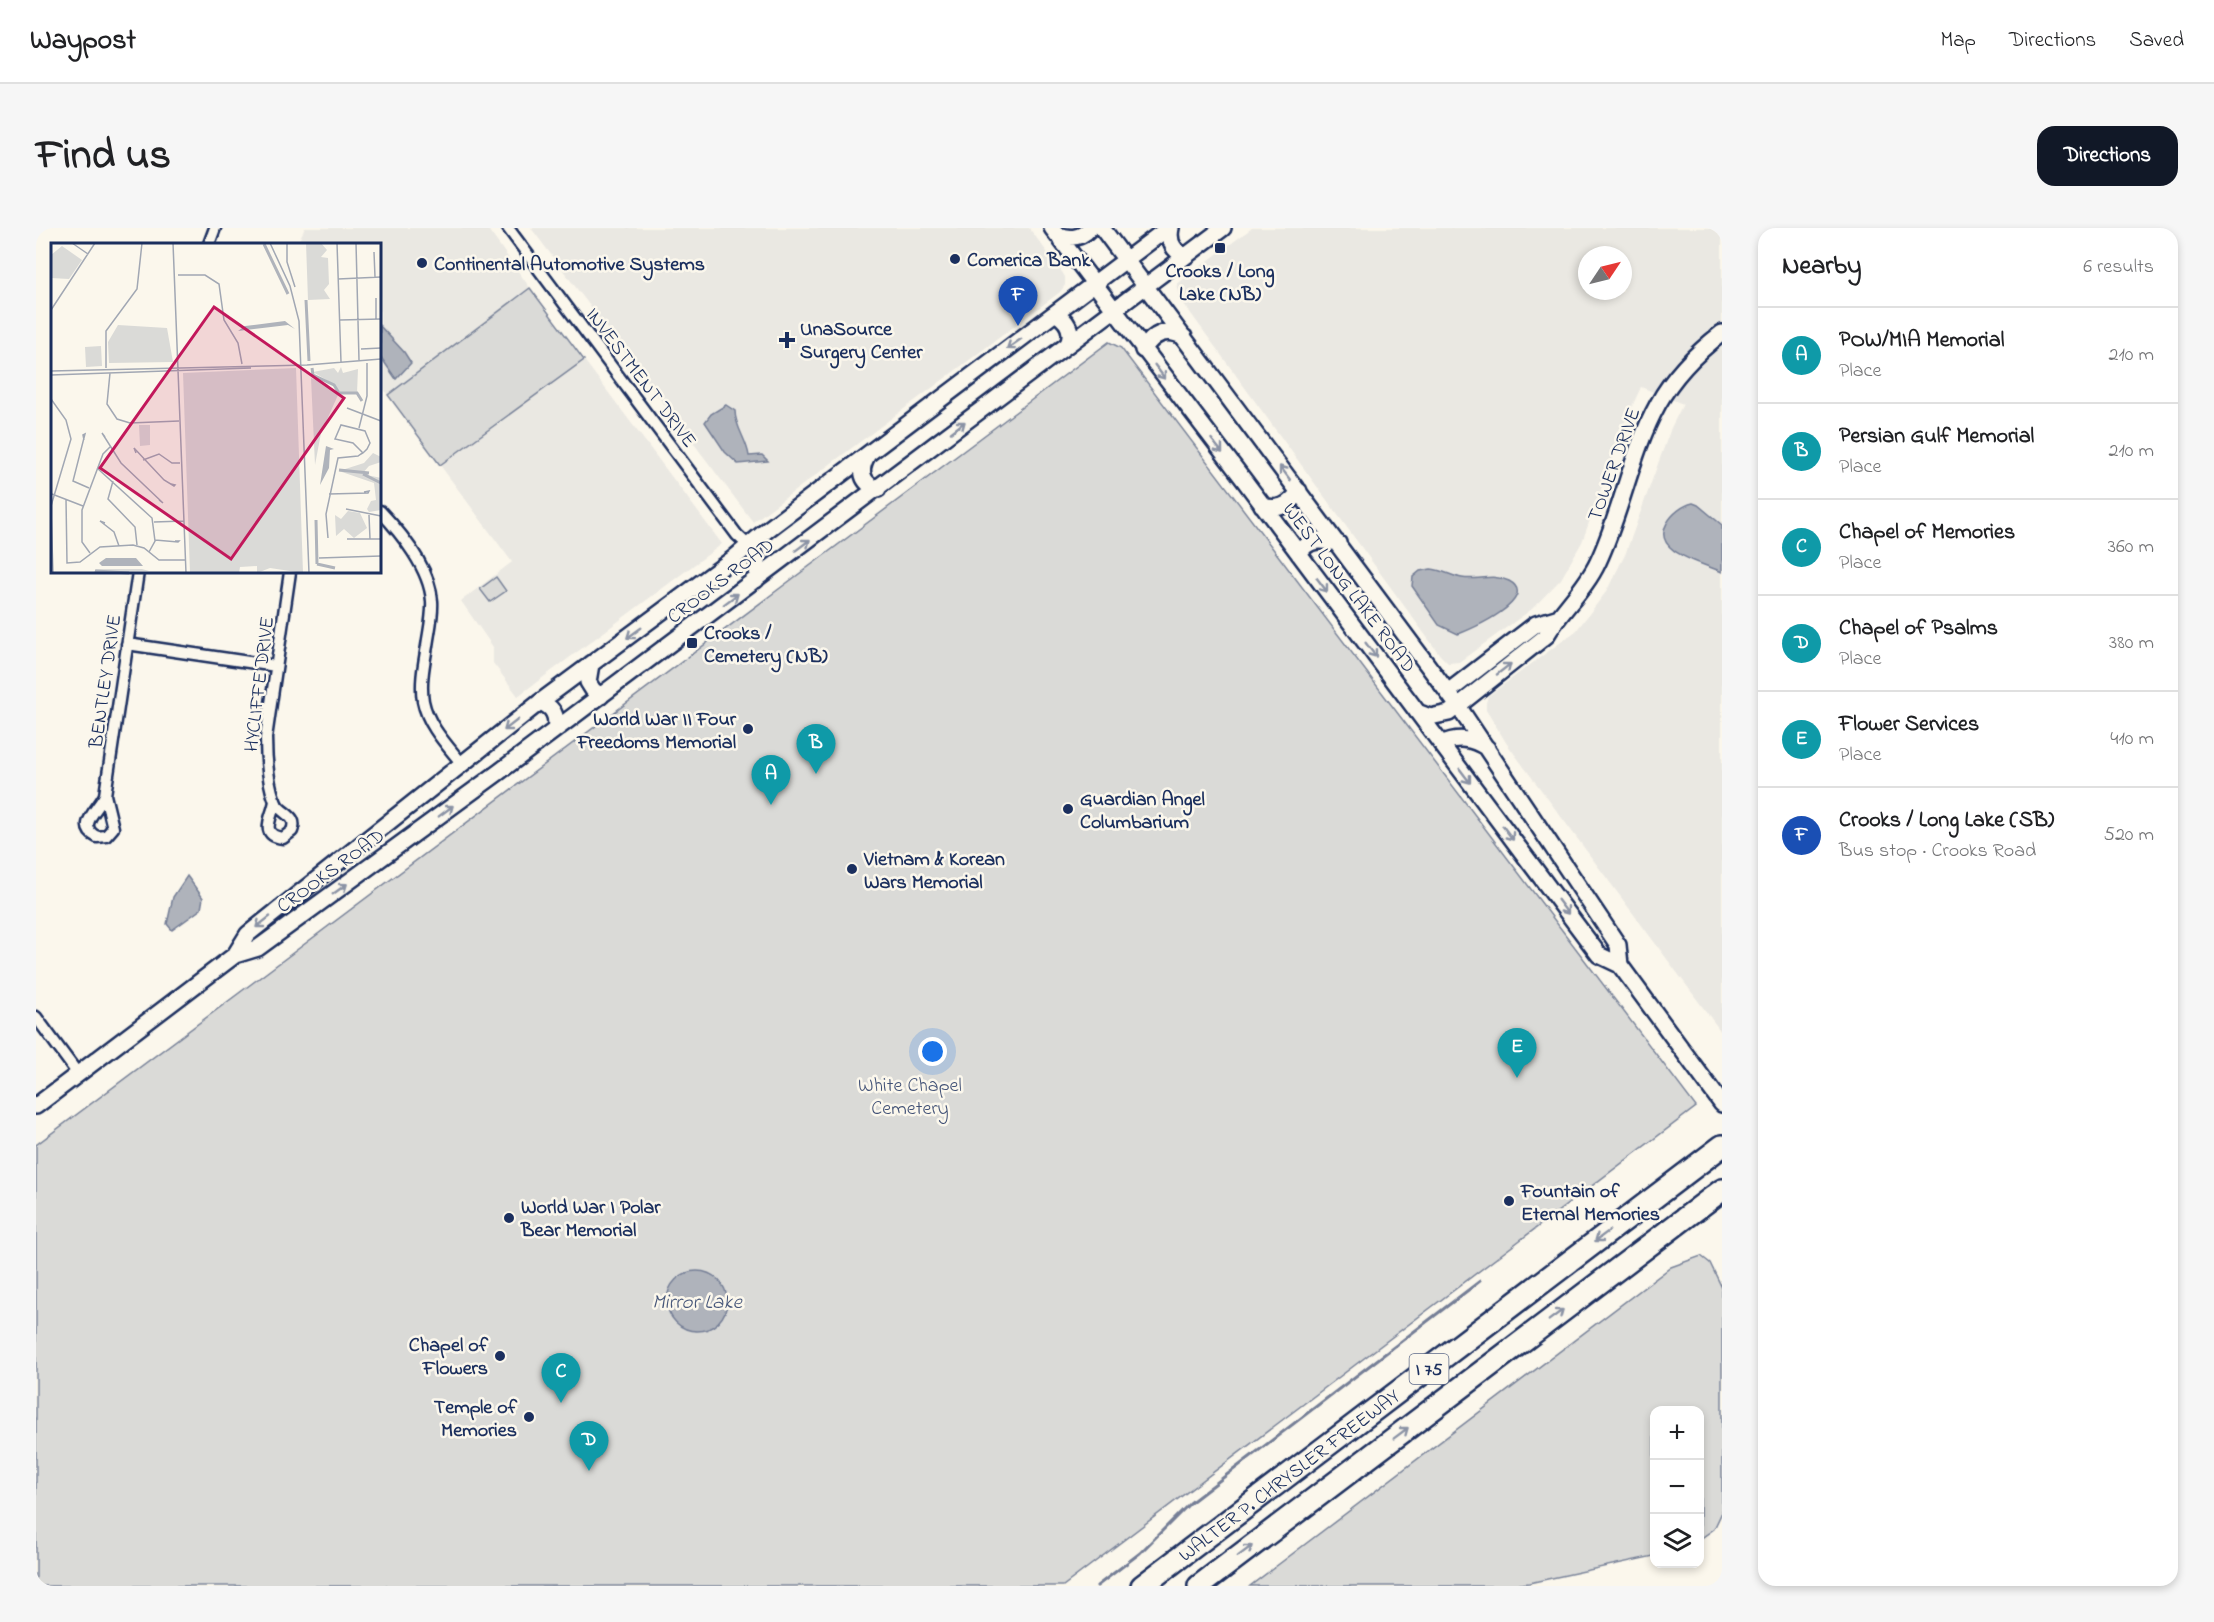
<!DOCTYPE html>
<html lang="en">
<head>
<meta charset="utf-8">
<style>
  :root { --surface:#fff; --page:#f6f6f6; --text:#202124; --muted:#757577; --line:#e0e0e0; --accent:#111827 }
  body { margin:0; font-family:"Indie Flower",sans-serif; background:var(--page); color:var(--text) }
  .controls { position:absolute; right:18px; bottom:18px; display:grid; overflow:hidden; border-radius:12px; box-shadow:0 3px 9px #0003 }
  .controls button { width:54px; height:54px; display:grid; place-items:center; padding:0; border:0; border-bottom:2px solid var(--line); background:var(--surface); color:var(--text); font:30px sans-serif }
  .compass { position:absolute; left:1542px; top:18px; width:54px; height:54px; border-radius:50%; background:var(--surface); box-shadow:0 3px 9px #0003; rotate:55deg }
  .you { position:absolute; left:897px; top:824px; width:21px; height:21px; margin:-15px; border:4px solid #fff; border-radius:50%; background:#1a73e8; box-shadow:0 0 0 9px #1a73e833 }
  .badge { display:grid; place-items:center; width:39px; height:39px; border-radius:50%; background:var(--accent); color:#fff; font-size:20px; font-weight:700 }
  .pin { position:absolute; translate:-50% -50px; filter:drop-shadow(0 2px 3px #0008) }
  .pin::after { content:''; position:absolute; top:32px; width:21px; height:18px; background:inherit; clip-path:polygon(0 0,100% 0,50% 100%) }
  .list { margin:0; padding:0; list-style:none }
  h2 { display:flex; justify-content:space-between; align-items:center; height:78px; margin:0; padding:0 24px; font-size:26px }
  h2 small { font-size:20px; font-weight:400; color:var(--muted) }
  .list li { display:grid; grid-template-columns:39px 1fr auto; gap:18px; align-items:center; box-sizing:border-box; height:96px; padding:0 24px; border-top:2px solid var(--line) }
  .list b { display:block; font-size:22px; white-space:nowrap }
  .list p { margin:0; font-size:20px; white-space:nowrap; color:var(--muted) }
  .list em { font-size:20px; font-style:normal; color:var(--muted) }
  .icon { flex:none; width:33px; height:33px; fill:none; stroke:currentColor; stroke-width:2; stroke-linecap:round; stroke-linejoin:round }
  .map { position:relative; flex:none; width:1686px; height:1358px; overflow:hidden; border-radius:18px }
  header { display:flex; align-items:center; gap:36px; box-sizing:border-box; height:84px; padding:0 30px; background:var(--surface); border-bottom:2px solid var(--line) }
  header strong { font-size:28px }
  nav { display:flex; gap:33px; margin-inline-start:auto; font-size:21px }
  .intro { display:flex; align-items:center; justify-content:space-between; box-sizing:border-box; height:144px; padding:0 36px }
  h1 { margin:0; font-size:42px }
  .button { padding:15px 27px; border-radius:18px; background:var(--accent); color:#fff; font-size:21px; font-weight:700 }
  main { display:flex; gap:36px; padding:0 36px }
  aside { flex:1; background:var(--surface); border-radius:18px; box-shadow:0 3px 9px #0003 }
  .map>svg:first-child { display:block }
  .built { fill:#eae8e2; fill-rule:evenodd }
  .green { fill:#dadad7; stroke:#7a849a; stroke-width:1.5 }
  .water { fill:#afb3bb; stroke:#747e96; stroke-width:1.5 }
  .lines { fill:none; stroke-linecap:round; stroke-linejoin:round }
  .stream { stroke:#747e96; stroke-width:3 }
  .street-casing { stroke:#1b2f5e; stroke-width:15 }
  .secondary-casing { stroke:#1b2f5e; stroke-width:20 }
  .highway-casing { stroke:#1b2f5e; stroke-width:26 }
  .street { stroke:#fbf7ec; stroke-width:10 }
  .secondary { stroke:#fbf7ec; stroke-width:15 }
  .highway { stroke:#fbf7ec; stroke-width:21 }
  .oneway { stroke:#8b93a5 }
  .poi-dot { fill:#1b2f5e; stroke:#fbf7ec; stroke-width:2 }
  .labels { text-anchor:middle; stroke-width:5; stroke-linejoin:round; paint-order:stroke }
  .shield { fill:#fbf7ec; stroke:#5e6b89; stroke-width:1.5 }
  .shield-label { font-size:18px; font-weight:bold; fill:#1b2f5e }
  .poi-label { font-size:20px; font-weight:bold; fill:#1b2f5e; stroke:#fbf7ec; text-anchor:start }
  .street-label { font-size:20px; fill:#1b2f5e; stroke:#fbf7ec }
  .park-label { font-size:20px; fill:#415176; stroke:#fbf7ec }
  .water-label { font-size:21px; font-style:italic; fill:#47577a; stroke:#fbf7ec }
  .inset-river { fill:none; stroke:#afb3bb; stroke-width:3 }
  .inset-road { fill:none; stroke:#a1a7b3; stroke-width:1.5 }
  .view { fill:#c2185b; fill-opacity:0.15; stroke:#c2185b; stroke-width:3 }
  .inset-edge { fill:none; stroke:#1b2f5e; stroke-width:3 }
</style>
</head>
<body>
<header>
<strong>Waypost</strong>
<nav><a>Map</a><a>Directions</a><a>Saved</a></nav>
</header>
<div class="intro"><h1>Find us</h1><a class="button">Directions</a></div>
<main>
<div class="map">
<svg width="1686" height="1358" viewBox="0 0 1686 1358">
  <rect width="100%" height="100%" fill="#fbf7ec"/>
  <filter id="ink" filterUnits="userSpaceOnUse"><feTurbulence type="fractalNoise" baseFrequency=".0167" numOctaves="2"/><feDisplacementMap in="SourceGraphic" scale="12" xChannelSelector="R" yChannelSelector="G"/><feConvolveMatrix kernelMatrix="1 2 1 2 8 2 1 2 1" color-interpolation-filters="sRGB"/></filter>
  <g filter="url(#ink)">
    <!-- built -->
    <path class="built" d="M269 0H451L494 60 352 167 344 156V16H261Z
      M495 0H993L1026 44 1029 49V57L1024 64 717 294Z
      M1216 0H1686V805L1471 516 1450 482V475L1452 468 1540 403 1570 364 1589 327 1635 200 1647 176 1605 159 1589 194 1546 314 1525 351 1496 381 1423 434 1412 435 1404 427 1145 72 1141 56ZM1551 27H1587V63H1551Z
      M548 132 686 316 482 468 457 435V419L425 373 476 334 404 237Z"/>
    <!-- green -->
    <path class="green" d="M494 60 548 132 404 237 352 167Z
      M1073 114 1085 120 1660 879 1027 1358H0V917Z
      M460 349 470 363 454 374 444 361Z
      M1665 1028 1674 1035 1686 1060V1284L1678 1301 1664 1311V1182H1618V1328L1493 1355 1467 1358H1214L1635 1039Z"/>
    <!-- water -->
    <path class="water" d="M344 98 368 124 375 135 360 151 344 128Z
      M690 177 699 183C699 199 711 212 713 228L726 227 732 233 702 236 689 224 669 194 675 186Z
      M1657 275 1662 277 1686 297V344C1667 335 1614 324 1631 295 1636 286 1647 277 1657 275Z
      M1395 341C1406 342 1416 348 1426 350 1442 353 1457 345 1473 353 1505 370 1435 402 1422 406L1403 397 1376 358 1377 349 1384 343Z
      M151 648 167 670 165 681 136 702 131 696 137 669Z
      M631 1073a30 30 0 1 1 60 0a30 30 0 1 1-60 0Z"/>
    <g class="lines">
      <!-- stream -->
      <path class="stream" d="M1061 1358 1104 1325 1154 1275 1444 1053"/>
      <!-- street casing -->
      <g class="street-casing">
        <path id="street" d="M472 0 701 307 713 318
          M173 16 179 0
          M344 283C365 305 394 341 396 373 397 388 393 403 391 418 388 436 384 455 387 473 392 498 411 517 426 536
          M91 416 240 438
          M69 567 77 600 70 608 61 609C39 598 63 581 69 567L102 344
          M239 572C238 587 221 607 247 610L256 603C262 588 248 587 241 577 232 561 230 528 230 510L254 344
          M0 789 42 846"/>
      </g>
      <!-- secondary casing -->
      <g class="secondary-casing">
        <path id="secondary" d="M1016 0 1208 252 1563 727 1584 737 1686 876
          M1066 0 1422 478 1582 717 1584 737
          M1135 0C1132 13 1137 23 1149 28
          M1021 7C1034 11 1045 11 1054 0
          M1019 85C1031 92 1038 103 1032 116
          M1107 122C1117 106 1130 99 1148 109
          M831 228C823 242 825 255 842 261
          M1226 277C1242 284 1254 277 1263 263
          M713 318C722 328 724 338 720 352
          M1263 326C1272 310 1286 312 1302 315
          M555 436 552 454 557 462 565 468
          M1412 464 1500 396 1520 390
          M504 474C517 479 522 488 519 502
          M1381 484 1394 489 1413 485 1510 408C1525 382 1549 362 1562 334 1586 283 1595 225 1622 176 1638 147 1660 125 1686 105
          M1405 516C1422 508 1436 510 1451 520
          M199 727 222 720 463 544 1187 0
          M0 878 199 727 212 706 504 474 698 330 731 302 1132 0"/>
      </g>
      <!-- highway casing -->
      <g class="highway-casing">
        <g id="highway">
          <path id="s1" d="M1106 1358 1686 918"/>
          <path d="M1163 1358 1686 962"/>
        </g>
      </g>
      <!-- street -->
      <use href="#street" class="street"/>
      <!-- secondary -->
      <use href="#secondary" class="secondary"/>
      <!-- highway -->
      <use href="#highway" class="highway"/>
    </g>
    <!-- one-way arrows -->
    <defs><path id="oneway-shaft" d="M-6 0H5M1.5-3L5.5 0L1.5 3" fill="none" stroke-width="1.6" stroke-linecap="round" stroke-linejoin="round" transform="scale(1.5)"/></defs>
    <g class="oneway">
      <use href="#oneway-shaft" transform="translate(978 116) rotate(145)"/>
      <use href="#oneway-shaft" transform="translate(1124 144) rotate(53)"/>
      <use href="#oneway-shaft" transform="translate(922 199) rotate(-38)"/>
      <use href="#oneway-shaft" transform="translate(1181 218) rotate(52)"/>
      <use href="#oneway-shaft" transform="translate(1249 245) rotate(-127)"/>
      <use href="#oneway-shaft" transform="translate(767 317) rotate(-37)"/>
      <use href="#oneway-shaft" transform="translate(1286 357) rotate(53)"/>
      <use href="#oneway-shaft" transform="translate(695 371) rotate(-37)"/>
      <use href="#oneway-shaft" transform="translate(598 405) rotate(144)"/>
      <use href="#oneway-shaft" transform="translate(1335 422) rotate(53)"/>
      <use href="#oneway-shaft" transform="translate(1468 441) rotate(-38)"/>
      <use href="#oneway-shaft" transform="translate(475 497) rotate(142)"/>
      <use href="#oneway-shaft" transform="translate(1429 548) rotate(53)"/>
      <use href="#oneway-shaft" transform="translate(410 583) rotate(-37)"/>
      <use href="#oneway-shaft" transform="translate(1472 605) rotate(53)"/>
      <use href="#oneway-shaft" transform="translate(304 661) rotate(-36)"/>
      <use href="#oneway-shaft" transform="translate(1527 679) rotate(53)"/>
      <use href="#oneway-shaft" transform="translate(227 694) rotate(142)"/>
      <use href="#oneway-shaft" transform="translate(1566 1008) rotate(143)"/>
      <use href="#oneway-shaft" transform="translate(1520 1087) rotate(-37)"/>
      <use href="#oneway-shaft" transform="translate(1365 1205) rotate(-37)"/>
      <use href="#oneway-shaft" transform="translate(1209 1323) rotate(-37)"/>
    </g>
  </g>
  <!-- markers -->
  <g class="poi-dot">
    <rect x="1178" y="14" width="12" height="12" rx="3"/>
    <circle cx="919" cy="31" r="6"/>
    <circle cx="386" cy="35" r="6"/>
    <path d="M748 103h6v6h6v6h-6v6h-6v-6h-6v-6h6z"/>
    <rect x="650" y="409" width="12" height="12" rx="3"/>
    <circle cx="712" cy="501" r="6"/>
    <circle cx="1032" cy="581" r="6"/>
    <circle cx="816" cy="641" r="6"/>
    <circle cx="1473" cy="973" r="6"/>
    <circle cx="473" cy="990" r="6"/>
    <circle cx="464" cy="1128" r="6"/>
    <circle cx="493" cy="1189" r="6"/>
  </g>
  <g class="labels">
    <!-- shield labels -->
    <rect class="shield" x="1373.5" y="1126" width="39" height="30" rx="4.5"/>
    <g class="shield-label">
      <text x="1393" y="1147">I 75</text>
    </g>
    <!-- poi labels -->
    <g class="poi-label">
      <text x="931" y="38">Comerica Bank</text>
      <text x="398" y="42">Continental Automotive Systems</text>
      <text x="1184" y="49" text-anchor="middle">Crooks / Long<tspan x="1184" dy="23">Lake (NB)</tspan></text>
      <text x="764" y="107">UnaSource<tspan x="764" dy="23">Surgery Center</tspan></text>
      <text x="668" y="411">Crooks /<tspan x="668" dy="23">Cemetery (NB)</tspan></text>
      <text x="700" y="497" text-anchor="end">World War II Four<tspan x="700" dy="23">Freedoms Memorial</tspan></text>
      <text x="1044" y="577">Guardian Angel<tspan x="1044" dy="23">Columbarium</tspan></text>
      <text x="828" y="637">Vietnam &amp; Korean<tspan x="828" dy="23">Wars Memorial</tspan></text>
      <text x="1485" y="969">Fountain of<tspan x="1485" dy="23">Eternal Memories</tspan></text>
      <text x="485" y="985">World War I Polar<tspan x="485" dy="23">Bear Memorial</tspan></text>
      <text x="452" y="1123" text-anchor="end">Chapel of<tspan x="452" dy="23">Flowers</tspan></text>
      <text x="481" y="1185" text-anchor="end">Temple of<tspan x="481" dy="23">Memories</tspan></text>
    </g>
    <!-- street labels -->
    <g class="street-label">
      <text transform="translate(606 149) rotate(53)" y="7">INVESTMENT DRIVE</text>
      <text transform="translate(1577 236) rotate(-70)" y="7">TOWER DRIVE</text>
      <text transform="translate(684 352) rotate(-37)" y="7">CROOKS ROAD</text>
      <text transform="translate(1314 359) rotate(53)" y="7">WEST LONG LAKE ROAD</text>
      <text transform="translate(68 453) rotate(-82)" y="7">BENTLEY DRIVE</text>
      <text transform="translate(222 456) rotate(-83)" y="7">HYCLIFFE DRIVE</text>
      <text transform="translate(294 642) rotate(-36)" y="7">CROOKS ROAD</text>
      <text dy="7" stroke="none"><textPath href="#s1" startOffset="184">WALTER P. CHRYSLER FREEWAY</textPath></text>
    </g>
    <!-- park labels -->
    <g class="park-label">
      <text x="874" y="863">White Chapel<tspan x="874" dy="23">Cemetery</tspan></text>
    </g>
    <!-- water labels -->
    <g class="water-label">
      <text x="661" y="1080">Mirror Lake</text>
    </g>
  </g>
  <!-- overview -->
  <g transform="translate(15 15)">
    <rect width="330" height="330" fill="#fbf7ec"/>
    <path d="M255 0H270L276 7 270 14 277 15 278 41 273 47 279 56 257 57ZM11 3 31 17 18 36 0 35V12ZM67 82 116 85 122 119 58 120 57 99ZM50 103 51 123 35 124 34 104ZM290 124 292 130 307 126 306 150 289 149 284 142 262 129 283 125 287 130ZM245 125 252 330 219 325 206 330V323L189 324 188 330H139L132 130ZM260 135 276 141 287 152 270 190 264 222ZM88 182H99V202L89 203ZM322 210 330 214V219L318 223 311 231 330 235V267L318 269 316 266 320 258 325 257 323 240 288 228 313 220ZM297 268 309 270 316 285 303 295 293 286 285 293 284 272 290 276ZM45 326H91L98 328 43 329Z" fill="#dadad7"/>
    <path d="M234 78 244 86 246 108 244 86 237 82 187 88 194 83ZM275 203 283 206 279 207 278 225 269 242ZM55 315H85L92 323H51L48 320Z" fill="#afb3bb"/>
    <path class="inset-river" d="M213 1 237 51M255 57 258 118M261 125 262 132 283 142 288 150H306L311 158M288 227 318 230M312 231 330 240M265 277 266 321M266 321 284 325M44 328 78 330"/>
    <path class="inset-road" d="M21 0 37 11M122 0 135 330M219 0 239 43 248 78 258 330M236 0V19L244 44M286 0 290 119M305 0 308 117M323 9 324 34M127 32H154L168 41 173 77 187 100 191 121M287 36 330 34M325 55V76M0 67 44 0M289 77 330 76M310 106 330 105M55 125V88L86 46 91 0M0 128 256 122 330 116M59 130 56 161 66 176 79 180 128 178M0 132 200 125M0 156 15 177 20 196 0 263M296 165 330 178M308 185 316 153V120M54 194 51 190 70 220 112 260 108 257M33 197 32 192 34 191 22 238 38 245M85 210 83 205 113 237 123 243 124 242 120 241M92 217 108 211 121 220H129M46 225 101 275 104 298 98 309M62 238 57 256 84 284 86 302M1 251 32 263M278 251 317 250 318 248 313 249M15 256 16 320 29 319 49 304 82 302 93 305 108 317H135M295 266 330 273M0 267 2 330M318 272 319 296M103 279 133 278M54 280 49 278 63 289 68 303M277 295 275 271 287 215 307 213 310 211 312 210 316 206 319 200 314 188 290 182 284 196 302 200 312 210M296 296H330M104 297 127 299 128 298H124M39 310 31 299V267L52 211 59 204M268 315 330 313"/>
    <path class="view" d="M163 64 293 155 180 316 49 225Z"/>
    <rect width="330" height="330" class="inset-edge"/>
  </g>
</svg>
<div class="controls">
<button>+</button>
<button>−</button>
<button><svg class="icon" aria-label="layers" viewBox="0 0 24 24"><path d="M12 4l9 5-9 5-9-5zM3 14l9 5 9-5"/></svg></button>
</div>
<svg class="compass" viewBox="-18 -18 36 36"><path d="M0-13l5 13h-10z" fill="#e53935"/><path d="M0 13l5-13h-10z" fill="#757577"/></svg>
<div class="you"></div>
<div class="pin badge" style="left:735px;top:577px;background:#0f9aa8">A</div>
<div class="pin badge" style="left:780px;top:546px;background:#0f9aa8">B</div>
<div class="pin badge" style="left:525px;top:1175px;background:#0f9aa8">C</div>
<div class="pin badge" style="left:553px;top:1243px;background:#0f9aa8">D</div>
<div class="pin badge" style="left:1481px;top:850px;background:#0f9aa8">E</div>
<div class="pin badge" style="left:982px;top:98px;background:#1a4fb4">F</div>
</div>
<aside>
<h2>Nearby<small>6 results</small></h2>
<ul class="list">
<li><span class="badge" style="background:#0f9aa8">A</span><div><b>POW/MIA Memorial</b><p>Place</p></div><em>210 m</em></li>
<li><span class="badge" style="background:#0f9aa8">B</span><div><b>Persian Gulf Memorial</b><p>Place</p></div><em>210 m</em></li>
<li><span class="badge" style="background:#0f9aa8">C</span><div><b>Chapel of Memories</b><p>Place</p></div><em>360 m</em></li>
<li><span class="badge" style="background:#0f9aa8">D</span><div><b>Chapel of Psalms</b><p>Place</p></div><em>380 m</em></li>
<li><span class="badge" style="background:#0f9aa8">E</span><div><b>Flower Services</b><p>Place</p></div><em>410 m</em></li>
<li><span class="badge" style="background:#1a4fb4">F</span><div><b>Crooks / Long Lake (SB)</b><p>Bus stop · Crooks Road</p></div><em>520 m</em></li>
</ul>
</aside>
</main>
</body>
</html>
